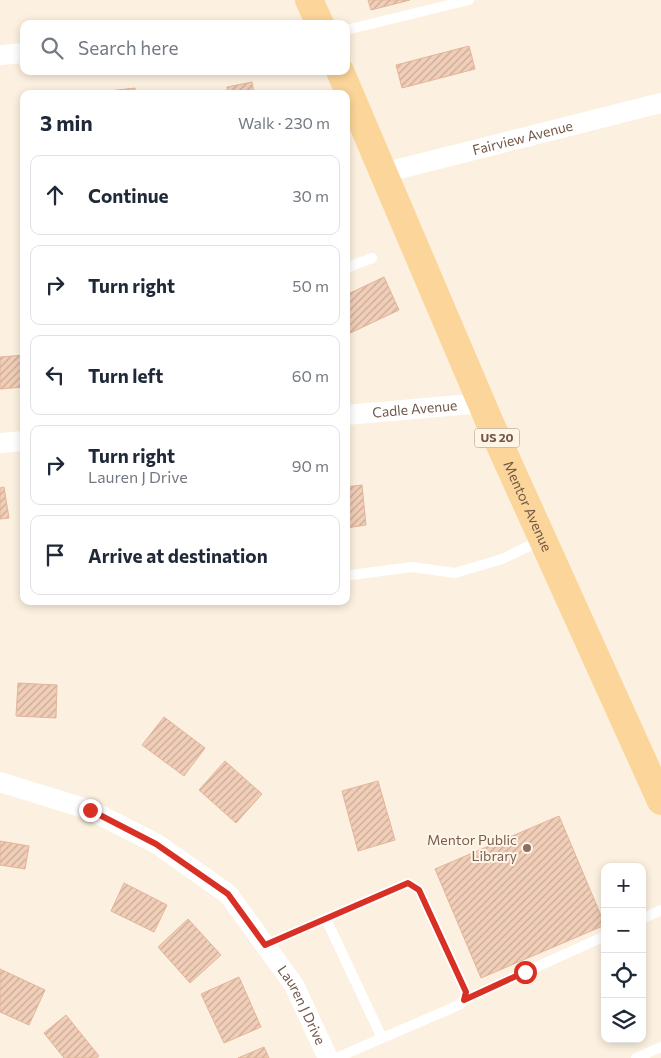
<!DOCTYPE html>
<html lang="en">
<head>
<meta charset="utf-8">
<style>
  :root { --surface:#fff; --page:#f6f6f7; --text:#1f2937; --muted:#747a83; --line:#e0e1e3 }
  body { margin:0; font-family:Commissioner,sans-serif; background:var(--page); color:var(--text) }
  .controls { position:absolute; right:15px; bottom:15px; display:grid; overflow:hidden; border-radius:10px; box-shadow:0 2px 8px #0003 }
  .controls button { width:45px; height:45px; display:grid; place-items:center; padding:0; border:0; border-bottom:1px solid var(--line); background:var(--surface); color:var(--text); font:25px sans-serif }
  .stop { position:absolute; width:15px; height:15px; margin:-11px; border:4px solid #d93025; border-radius:50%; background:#fff }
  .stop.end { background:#d93025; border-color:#fff; box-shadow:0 1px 5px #0008 }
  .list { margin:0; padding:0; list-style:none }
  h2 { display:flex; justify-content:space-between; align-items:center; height:65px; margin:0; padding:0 20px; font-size:21px }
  h2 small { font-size:16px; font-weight:400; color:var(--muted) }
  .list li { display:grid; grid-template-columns:32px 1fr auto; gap:15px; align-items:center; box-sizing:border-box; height:80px; margin:0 10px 10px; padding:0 10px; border:1px solid var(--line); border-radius:10px }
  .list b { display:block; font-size:19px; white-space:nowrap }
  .list p { margin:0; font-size:16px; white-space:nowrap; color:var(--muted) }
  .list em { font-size:16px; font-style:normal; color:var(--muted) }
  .icon { flex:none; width:28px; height:28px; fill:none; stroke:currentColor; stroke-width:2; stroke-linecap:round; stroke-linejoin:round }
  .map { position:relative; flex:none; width:661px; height:1058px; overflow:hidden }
  .search { position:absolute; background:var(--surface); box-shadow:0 2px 8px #0003; left:20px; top:20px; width:330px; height:55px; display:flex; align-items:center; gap:12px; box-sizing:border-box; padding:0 18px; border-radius:10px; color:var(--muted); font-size:19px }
  .panel { position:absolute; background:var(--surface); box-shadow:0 2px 8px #0003; left:20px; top:90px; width:330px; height:515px; border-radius:10px }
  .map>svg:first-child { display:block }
  .building { fill:url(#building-hatch); stroke:#e4b599 }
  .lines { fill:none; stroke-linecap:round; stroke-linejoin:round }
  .service { stroke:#fff; stroke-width:10 }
  .minor { stroke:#fff; stroke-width:20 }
  .primary { stroke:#fbd599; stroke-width:28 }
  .route { stroke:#d93025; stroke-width:6 }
  .education-dot { fill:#8d6e63; stroke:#fff5e6; stroke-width:2 }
  .labels { text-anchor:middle; stroke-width:4; stroke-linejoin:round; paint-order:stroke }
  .shield { fill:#fff5e6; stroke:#9c8677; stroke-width:1 }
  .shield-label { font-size:12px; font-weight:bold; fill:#725748 }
  .street-label { font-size:14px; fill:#725748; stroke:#fff5e6 }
  .education-label { font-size:14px; fill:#785e54; stroke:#fff5e6; text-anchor:end }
</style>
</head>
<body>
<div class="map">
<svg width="661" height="1058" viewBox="0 0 661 1058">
  <defs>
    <pattern id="building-hatch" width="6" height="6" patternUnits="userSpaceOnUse" patternTransform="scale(1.25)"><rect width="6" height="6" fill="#f1ceb8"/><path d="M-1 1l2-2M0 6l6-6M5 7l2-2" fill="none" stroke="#c8aa98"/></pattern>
  </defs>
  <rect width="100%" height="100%" fill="#fcf1e0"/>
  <!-- building -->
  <path class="building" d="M368 0H410L371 10Z
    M469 46 475 69 402 88 396 65Z
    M252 82 254 94H228L227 87Z
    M135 88V94H110L109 91Z
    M384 277 399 310 346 335V295Z
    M24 355V387L0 389V357Z
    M362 485 366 525 346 528V487Z
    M4 487 9 518 0 519V488Z
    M18 683 57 685 56 718 16 716Z
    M164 717 205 748 184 776 142 745Z
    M225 761 262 794 236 823 199 790Z
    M378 781 395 840 358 851 342 791Z
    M559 816 605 925 481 978 435 869Z
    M0 841 29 846 25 869 0 865Z
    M124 883 167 905 154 932 111 911Z
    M188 919 221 955 190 983 158 947Z
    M0 969 45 990 29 1025 0 1012Z
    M239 977 261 1027 224 1043 201 994Z
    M66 1015 99 1056 96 1058H64L44 1033Z
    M264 1047 269 1058H238Z"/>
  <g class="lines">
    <!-- service -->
    <path class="service" d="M346 30 469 0
      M346 268 372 258
      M346 575H351L412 567 455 573 502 559 542 540
      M326 919 382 1038
      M642 919 661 910
      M265 945 408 883 419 890 466 992 464 1000 459 1005 336 1058
      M464 1000 605 936
      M636 1058 661 1047"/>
    <!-- minor -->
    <g class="minor">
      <path d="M0 55 24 53"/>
      <path id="s1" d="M383 173 661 103"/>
      <path id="s2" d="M346 415 482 403"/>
      <path d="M0 443 24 441"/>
      <path id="s3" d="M0 782 90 810 157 844 228 894 294 985 328 1058"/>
    </g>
    <!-- primary -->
    <g class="primary">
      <path d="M309 0 320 24"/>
      <path id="s4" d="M340 71 490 423 661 801"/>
    </g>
  </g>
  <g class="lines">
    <!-- route -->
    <path class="route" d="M90 810 156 844 228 894 265 945 408 883 419 890 466 992 464 1000 525 972"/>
  </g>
  <!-- markers -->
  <circle class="education-dot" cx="527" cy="848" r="5"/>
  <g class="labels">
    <!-- shield labels -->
    <rect class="shield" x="474.5" y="428.5" width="45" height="19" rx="4"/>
    <g class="shield-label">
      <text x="497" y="442">US 20</text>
    </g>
    <!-- street labels -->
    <g class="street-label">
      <text dy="5" stroke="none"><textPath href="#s1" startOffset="144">Fairview Avenue</textPath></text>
      <text dy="5" stroke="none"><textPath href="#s2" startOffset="69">Cadle Avenue</textPath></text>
      <text dy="5" stroke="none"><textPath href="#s4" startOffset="474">Mentor Avenue</textPath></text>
      <text dy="5" stroke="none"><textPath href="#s3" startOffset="390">Lauren J Drive</textPath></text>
    </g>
    <!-- education labels -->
    <g class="education-label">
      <text x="517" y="845">Mentor Public<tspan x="517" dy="16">Library</tspan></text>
    </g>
  </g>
</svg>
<div class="controls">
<button>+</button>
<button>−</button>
<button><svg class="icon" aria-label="locate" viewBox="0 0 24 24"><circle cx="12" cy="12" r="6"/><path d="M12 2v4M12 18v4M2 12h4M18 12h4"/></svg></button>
<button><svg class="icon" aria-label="layers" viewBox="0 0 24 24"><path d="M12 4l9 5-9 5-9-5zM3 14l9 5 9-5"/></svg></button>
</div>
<div class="stop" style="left:525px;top:972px"></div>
<div class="stop end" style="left:90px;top:810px"></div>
<div class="search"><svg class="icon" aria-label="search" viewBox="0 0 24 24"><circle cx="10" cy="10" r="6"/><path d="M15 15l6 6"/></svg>Search here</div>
<section class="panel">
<h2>3 min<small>Walk · 230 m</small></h2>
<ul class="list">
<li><svg class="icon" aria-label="ahead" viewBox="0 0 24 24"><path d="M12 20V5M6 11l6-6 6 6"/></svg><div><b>Continue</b></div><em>30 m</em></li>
<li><svg class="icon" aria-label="right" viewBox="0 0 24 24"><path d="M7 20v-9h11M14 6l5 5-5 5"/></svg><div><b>Turn right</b></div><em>50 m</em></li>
<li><svg class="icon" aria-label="left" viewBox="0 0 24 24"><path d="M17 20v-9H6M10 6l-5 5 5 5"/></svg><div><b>Turn left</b></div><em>60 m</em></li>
<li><svg class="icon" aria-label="right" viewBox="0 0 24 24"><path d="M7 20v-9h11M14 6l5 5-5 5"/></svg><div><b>Turn right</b><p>Lauren J Drive</p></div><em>90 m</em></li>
<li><svg class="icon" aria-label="arrive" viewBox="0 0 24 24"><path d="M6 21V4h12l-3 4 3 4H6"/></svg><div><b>Arrive at destination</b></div></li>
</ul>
</section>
</div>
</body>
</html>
